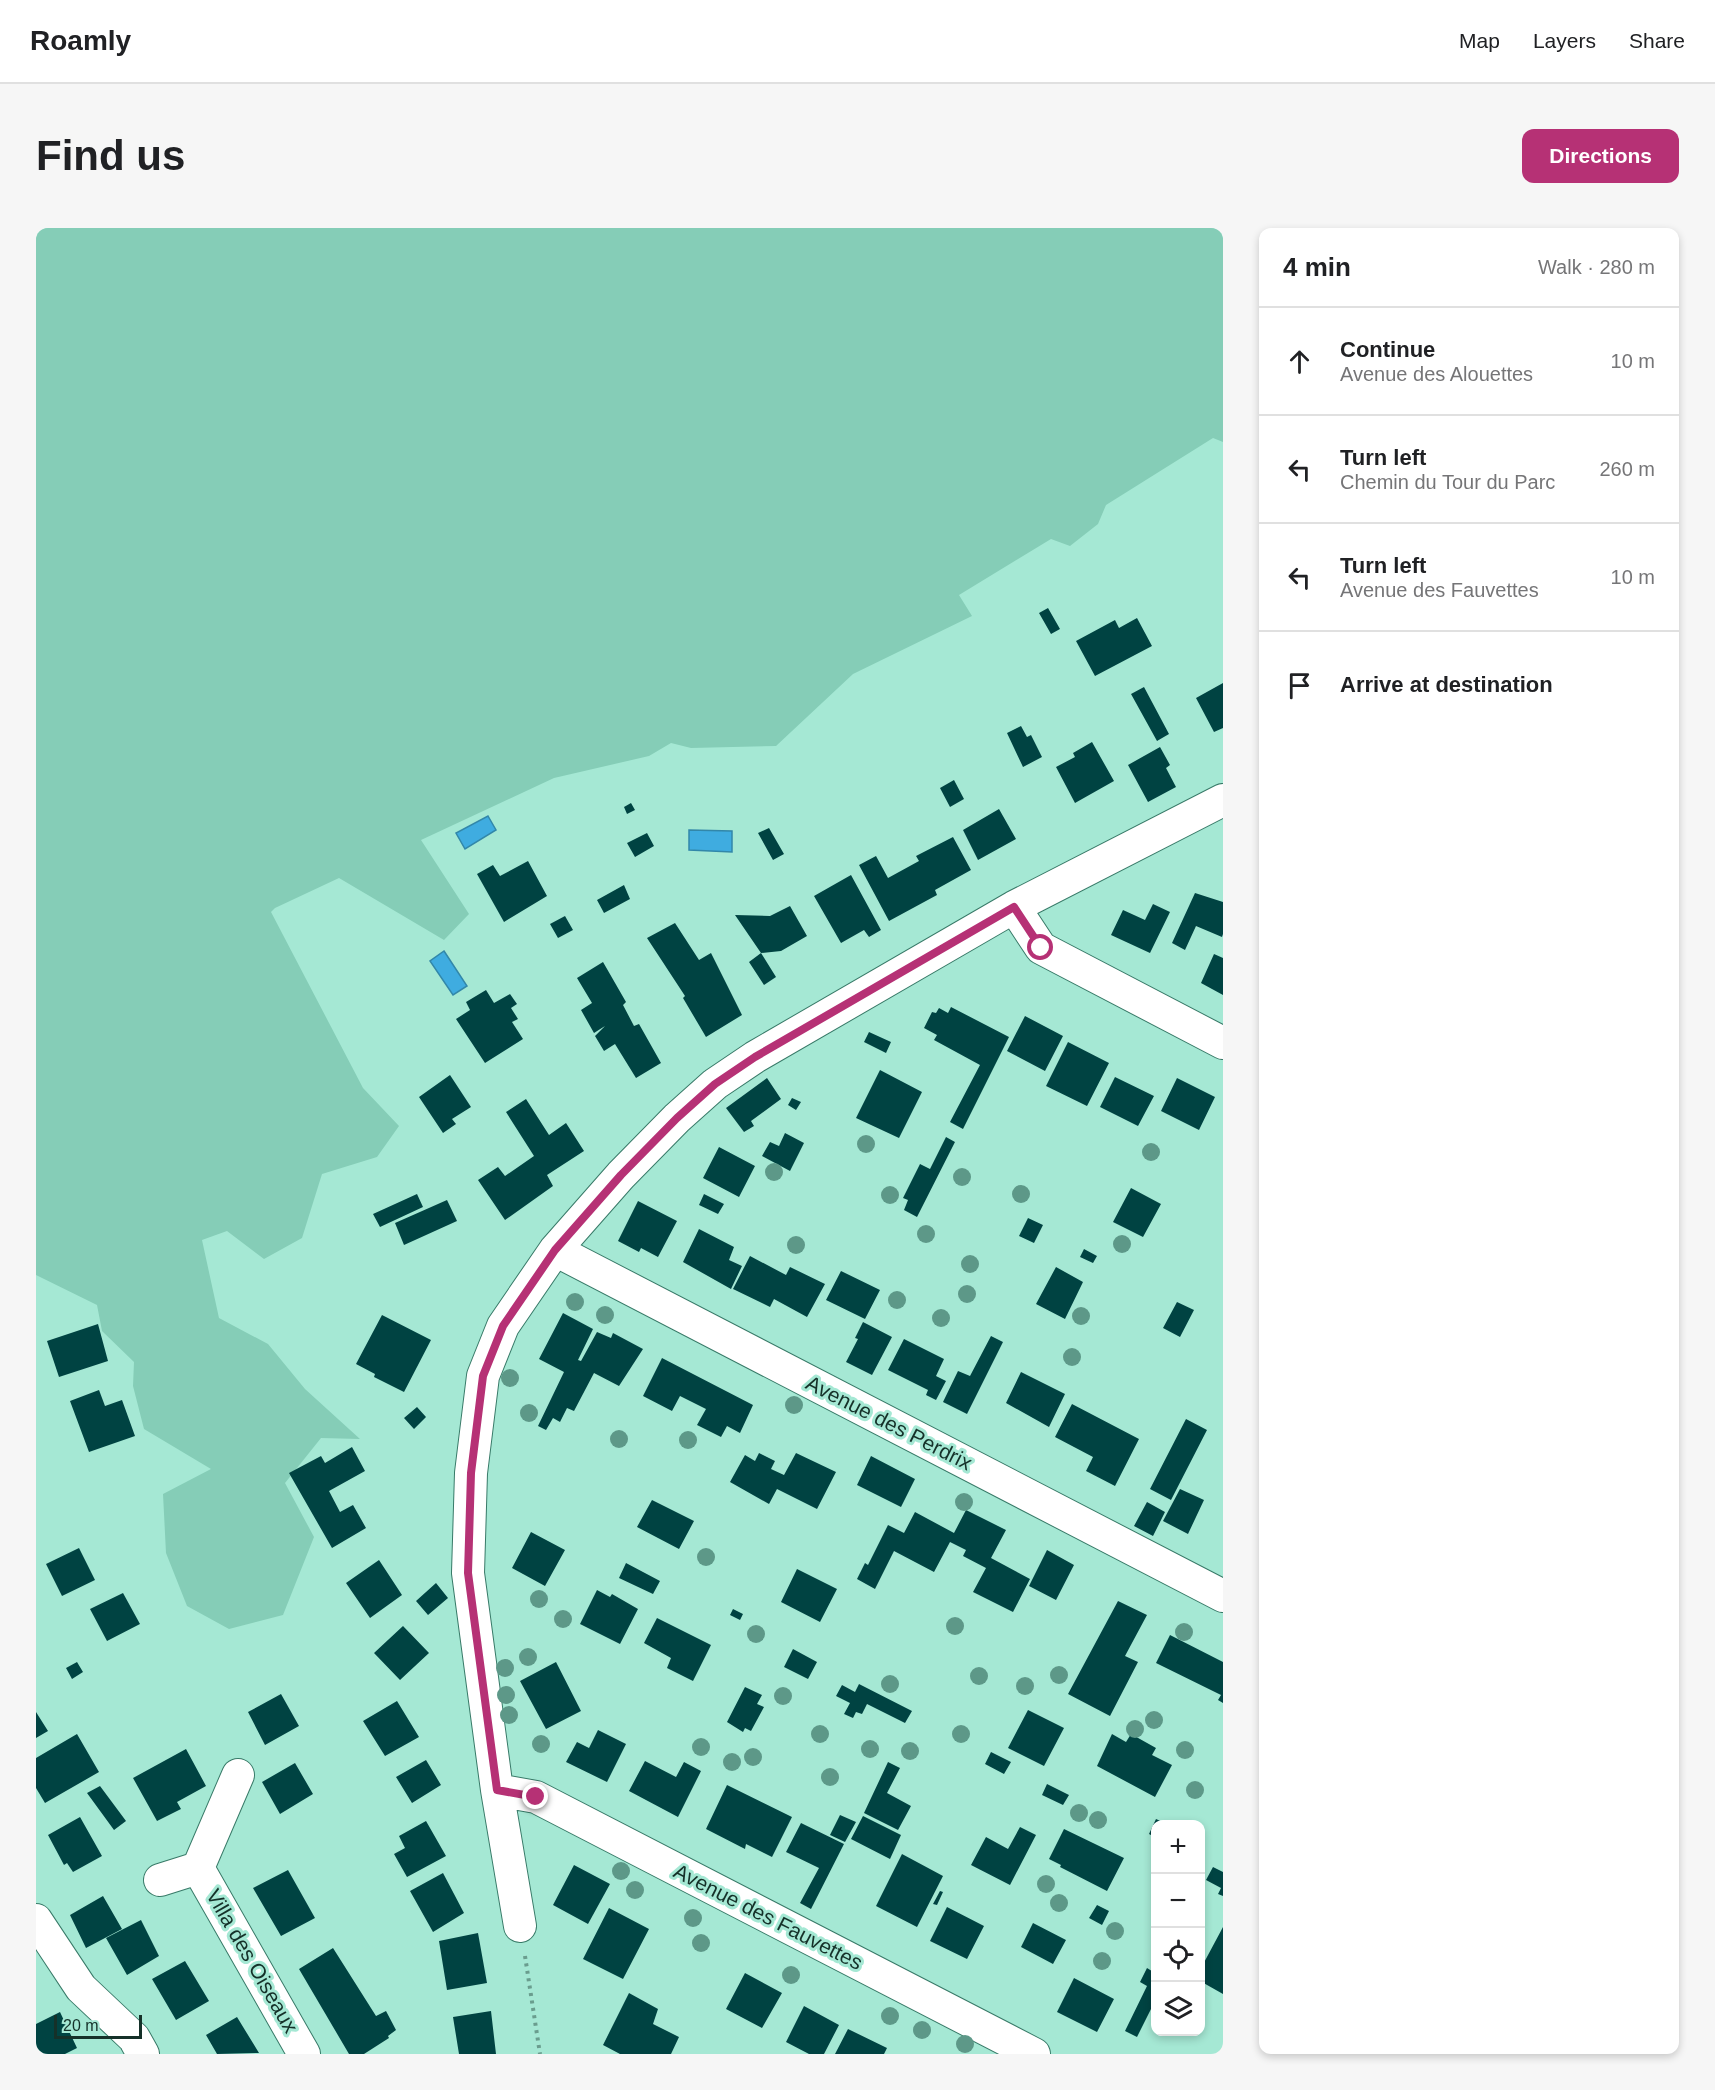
<!DOCTYPE html>
<html lang="en">
<head>
<meta charset="utf-8">
<style>
  :root { --surface:#fff; --page:#f6f6f6; --text:#202124; --muted:#757577; --line:#e0e0e0; --accent:#b63175 }
  body { margin:0; font-family:Helvetica,sans-serif; background:var(--page); color:var(--text) }
  .controls { position:absolute; right:18px; bottom:18px; display:grid; overflow:hidden; border-radius:12px; box-shadow:0 3px 9px #0003 }
  .controls button { width:54px; height:54px; display:grid; place-items:center; padding:0; border:0; border-bottom:2px solid var(--line); background:var(--surface); color:var(--text); font:30px sans-serif }
  .scale { position:absolute; left:18px; bottom:15px; width:88px; box-sizing:border-box; padding-left:6px; border:3px solid #153129; border-top:0; font-size:16px; line-height:21px; white-space:nowrap; color:#153129; -webkit-text-stroke:4px #a5e8d4; paint-order:stroke }
  .stop { position:absolute; width:18px; height:18px; margin:-14px; border:4px solid #b63175; border-radius:50%; background:#fff }
  .stop.end { background:#b63175; border-color:#fff; box-shadow:0 2px 6px #0008 }
  .list { margin:0; padding:0; list-style:none }
  h2 { display:flex; justify-content:space-between; align-items:center; height:78px; margin:0; padding:0 24px; font-size:26px }
  h2 small { font-size:20px; font-weight:400; color:var(--muted) }
  .list li { display:grid; grid-template-columns:39px 1fr auto; gap:18px; align-items:center; box-sizing:border-box; height:108px; padding:0 24px; border-top:2px solid var(--line) }
  .list b { display:block; font-size:22px; white-space:nowrap }
  .list p { margin:0; font-size:20px; white-space:nowrap; color:var(--muted) }
  .list em { font-size:20px; font-style:normal; color:var(--muted) }
  .icon { flex:none; width:33px; height:33px; fill:none; stroke:currentColor; stroke-width:2; stroke-linecap:round; stroke-linejoin:round }
  .map { position:relative; flex:none; width:1187px; height:1826px; overflow:hidden; border-radius:12px }
  header { display:flex; align-items:center; gap:36px; box-sizing:border-box; height:84px; padding:0 30px; background:var(--surface); border-bottom:2px solid var(--line) }
  header strong { font-size:28px }
  nav { display:flex; gap:33px; margin-inline-start:auto; font-size:21px }
  .intro { display:flex; align-items:center; justify-content:space-between; box-sizing:border-box; height:144px; padding:0 36px }
  h1 { margin:0; font-size:42px }
  .button { padding:15px 27px; border-radius:12px; background:var(--accent); color:#fff; font-size:21px; font-weight:700 }
  main { display:flex; gap:36px; padding:0 36px }
  aside { flex:1; background:var(--surface); border-radius:12px; box-shadow:0 3px 9px #0003 }
  .map>svg:first-child { display:block }
  .green { fill:#85cdb7 }
  .water { fill:#3face0; stroke:#3287a9; stroke-width:1.5 }
  .building { fill:#004342 }
  .lines { fill:none; stroke-linecap:round; stroke-linejoin:round }
  .minor-casing { stroke:#387a68; stroke-width:34 }
  .path { stroke:#6a9d8e; stroke-width:4; stroke-dasharray:3 4.5; stroke-linecap:butt }
  .minor { stroke:#fff; stroke-width:32 }
  .tree { fill:#5d9888 }
  .route { stroke:#b63175; stroke-width:8 }
  .labels { text-anchor:middle; stroke-width:6; stroke-linejoin:round; paint-order:stroke }
  .street-label { font-size:21px; fill:#153129; stroke:#a5e8d4 }
</style>
</head>
<body>
<header>
<strong>Roamly</strong>
<nav><a>Map</a><a>Layers</a><a>Share</a></nav>
</header>
<div class="intro"><h1>Find us</h1><a class="button">Directions</a></div>
<main>
<div class="map">
<svg width="1187" height="1826" viewBox="0 0 1187 1826">
  <rect width="100%" height="100%" fill="#a5e8d4"/>
  <!-- green -->
  <path class="green" d="M0 0H1187V214L1177 210 1070 277 1062 296 1034 318 1015 311 923 367 936 388 817 446 740 518 655 520 635 515 613 528 518 550 385 612 433 686 408 712 303 650 239 680 235 684 327 860 363 898 341 929 286 946 266 1010 228 1031 191 1003 166 1012 183 1090 232 1116 269 1161 324 1211 285 1210 249 1255 278 1309 247 1387 193 1401 151 1378 130 1325 127 1266 175 1241 108 1201 97 1158 98 1134 66 1103 61 1077 0 1047Z"/>
  <!-- water -->
  <path class="water" d="M452 588 460 602 429 621 420 605Z
    M653 602 696 603V624L653 622Z
    M408 723 431 758 417 767 394 733Z"/>
  <!-- building -->
  <path class="building" d="M1012 380 1024 401 1015 406 1003 385Z
    M1101 390 1116 418 1059 448 1040 413 1079 392 1083 400Z
    M1187 455V500L1178 504 1160 470Z
    M1108 459 1133 506 1121 513 1095 466Z
    M985 498 991 509 995 507 1006 529 987 539 971 505Z
    M1056 514 1078 553 1039 575 1020 539 1039 529 1037 525Z
    M1124 519 1134 537 1130 540 1140 559 1112 574 1092 537Z
    M918 552 928 571 914 579 904 560Z
    M595 575 599 582 591 586 588 579Z
    M963 581 980 611 942 632 927 602Z
    M733 600 748 626 737 632 722 605Z
    M611 605 618 618 599 629 591 615Z
    M917 609 935 642 899 662 901 667 853 693 823 637 840 628 852 650 883 633 880 628Z
    M492 633 511 668 468 694 441 646 457 637 464 648Z
    M815 647 845 702 833 709 828 702 805 715 778 668Z
    M588 657 594 671 568 685 561 672Z
    M1159 665 1187 674V706L1186 709 1160 698 1149 722 1136 715Z
    M1117 676 1134 684 1114 725 1075 707 1087 682 1109 692Z
    M754 678 771 708 745 723 725 725 699 687 734 688Z
    M529 688 537 702 522 710 514 696Z
    M639 695 663 732 675 725 706 787 670 809 647 770 649 768 611 710Z
    M725 725 740 749 728 757 713 734Z
    M1178 726 1187 730V767L1165 755Z
    M567 734 590 774 587 777 598 798 603 796 625 835 600 850 579 816 568 823 559 808 569 798 558 805 545 782 556 775 541 750Z
    M450 762 458 775 474 766 481 776 475 780 482 791 476 794 487 811 449 835 420 791 434 782 430 774Z
    M915 779 973 809 927 901 914 894 944 837 898 812 901 807 888 800 896 784 900 785 903 780 912 785Z
    M989 788 1027 808 1009 843 971 823Z
    M833 804 855 814 850 825 828 814Z
    M1032 814 1073 835 1051 878 1010 858Z
    M844 842 886 864 863 910 820 890Z
    M414 847 435 879 416 891 420 896 407 905 383 869Z
    M1079 849 1118 868 1102 898 1064 879Z
    M731 850 745 871 715 893 718 898 708 904 690 880Z
    M1141 850 1179 869 1163 902 1125 883Z
    M756 870 765 874 760 882 752 877Z
    M490 871 513 907 530 895 548 923 511 947 517 958 469 992 442 952 462 939 469 948 498 928 470 884Z
    M749 905 768 915 754 943 726 928 734 914 743 918Z
    M910 909 919 914 881 989 868 982 872 972 867 970 884 936 894 941Z
    M683 919 719 938 703 969 667 950Z
    M1095 960 1125 976 1107 1009 1077 994Z
    M381 966 387 979 344 999 337 986Z
    M668 966 688 976 682 986 663 977Z
    M411 972 421 993 368 1017 359 995Z
    M602 973 641 993 622 1029 605 1020 603 1024 582 1013Z
    M992 990 1007 997 998 1015 983 1008Z
    M663 1001 698 1019 693 1032 706 1038 695 1061 647 1034Z
    M1048 1021 1061 1028 1057 1035 1044 1029Z
    M714 1028 750 1047 754 1039 789 1056 771 1089 738 1071 734 1079 697 1061Z
    M1020 1039 1047 1054 1029 1091 1000 1076Z
    M805 1043 844 1062 829 1091 790 1072Z
    M1141 1074 1158 1082 1144 1109 1127 1100Z
    M527 1085 557 1101 542 1132 545 1133 561 1104 575 1110 577 1105 607 1121 583 1158 558 1145 538 1183 531 1180 524 1194 517 1190 510 1202 502 1198 528 1144 503 1131Z
    M346 1087 395 1112 368 1164 338 1149 339 1146 320 1136Z
    M827 1094 856 1109 836 1147 810 1134 822 1111 819 1110Z
    M62 1096 72 1133 23 1149 11 1113Z
    M955 1108 967 1114 931 1186 907 1174 922 1143 934 1148Z
    M868 1111 908 1131 900 1148 910 1153 900 1172 890 1167 892 1162 852 1142Z
    M626 1130 717 1177 704 1205 691 1198 685 1209 661 1197 670 1181 644 1168 636 1183 607 1168Z
    M985 1144 1029 1166 1013 1199 970 1175Z
    M63 1162 69 1178 86 1172 99 1208 53 1224 34 1173Z
    M1036 1176 1103 1211 1079 1258 1050 1243 1057 1229 1019 1209Z
    M381 1179 390 1189 378 1201 368 1190Z
    M1150 1191 1171 1202 1135 1272 1114 1261Z
    M316 1219 329 1243 293 1263 304 1284 317 1277 330 1300 296 1320 253 1245 285 1228 289 1235Z
    M723 1225 739 1233 735 1241 748 1247 760 1225 800 1244 781 1281 741 1261 733 1276 694 1254 709 1227 719 1233Z
    M835 1228 879 1251 865 1279 821 1257Z
    M1144 1261 1168 1272 1152 1306 1127 1293Z
    M616 1272 658 1293 643 1321 601 1299Z
    M1111 1274 1129 1284 1117 1308 1098 1298Z
    M930 1282 970 1302 955 1330 994 1351 977 1384 937 1364 950 1340 927 1328 930 1322 914 1314 898 1344 858 1323 839 1361 821 1351 829 1335 832 1337 852 1297 868 1305 879 1284 918 1305Z
    M495 1304 529 1322 509 1358 476 1340Z
    M43 1320 59 1352 26 1368 10 1336Z
    M1011 1322 1038 1337 1020 1372 993 1358Z
    M343 1332 366 1367 334 1390 310 1355Z
    M590 1335 624 1353 617 1366 583 1350Z
    M761 1341 801 1361 784 1394 745 1374Z
    M400 1355 412 1370 392 1387 380 1373Z
    M561 1362 574 1369 576 1366 602 1381 584 1416 544 1396Z
    M87 1365 104 1396 71 1413 54 1381Z
    M1082 1373 1111 1387 1089 1428 1102 1434 1074 1488 1032 1466Z
    M697 1381 707 1386 704 1392 694 1387Z
    M621 1390 675 1417 657 1453 631 1440 635 1430 608 1415Z
    M367 1398 393 1425 364 1452 338 1425Z
    M1134 1407 1187 1434V1475L1182 1472 1185 1467 1120 1435Z
    M757 1421 781 1434 772 1451 748 1439Z
    M41 1434 47 1444 36 1451 30 1440Z
    M520 1434 545 1483 510 1501 484 1453Z
    M823 1456 876 1483 869 1495 831 1476 826 1486 820 1484 817 1490 808 1486 814 1475 800 1468 806 1457 819 1464Z
    M709 1459 726 1467 721 1476 728 1479 715 1503 709 1500 707 1504 691 1494Z
    M245 1466 263 1498 229 1517 212 1484Z
    M361 1473 383 1509 349 1528 327 1493Z
    M992 1482 1028 1500 1008 1538 972 1520Z
    M0 1484 12 1503 0 1510Z
    M562 1502 590 1516 571 1554 530 1534 541 1514 553 1520Z
    M41 1506 63 1544 9 1575 0 1560V1530Z
    M1076 1506 1090 1514 1095 1506 1120 1520 1116 1527 1136 1537 1119 1569 1061 1538Z
    M150 1521 170 1558 141 1574 145 1581 121 1593 97 1550Z
    M955 1524 975 1534 968 1546 949 1536Z
    M390 1532 405 1557 376 1575 360 1549Z
    M609 1533 640 1549 648 1534 665 1543 642 1589 593 1563Z
    M852 1534 864 1540 851 1565 875 1578 862 1602 828 1585Z
    M259 1535 277 1566 244 1586 226 1554Z
    M1011 1556 1033 1567 1027 1577 1006 1567Z
    M691 1557 756 1589 736 1629 710 1616 709 1621 670 1601Z
    M64 1558 90 1593 78 1602 51 1565Z
    M804 1587 820 1594 809 1614 794 1607Z
    M827 1588 865 1607 854 1631 815 1611Z
    M44 1589 66 1628 37 1644 31 1635 28 1637 12 1607Z
    M1120 1591 1131 1596H1119V1609L1113 1606Z
    M390 1593 410 1628 371 1649 358 1626 369 1620 363 1608Z
    M765 1595 808 1616 775 1681 764 1675 783 1640 750 1624Z
    M984 1599 1000 1607 974 1657 935 1637 950 1609 972 1621Z
    M1028 1601 1088 1630 1071 1663 1024 1639 1025 1637 1013 1631Z
    M866 1626 907 1648 881 1699 840 1678Z
    M538 1637 574 1656 552 1696 517 1677Z
    M1177 1639 1187 1644V1668L1182 1666 1185 1660 1170 1652Z
    M252 1642 279 1690 245 1708 217 1660Z
    M407 1645 428 1685 397 1704 374 1663Z
    M904 1663 907 1664 901 1677 897 1676Z
    M67 1668 86 1701 50 1720 34 1687Z
    M1061 1677 1073 1683 1066 1697 1053 1690Z
    M911 1679 948 1698 931 1731 894 1713Z
    M573 1680 613 1701 587 1751 547 1731Z
    M105 1692 123 1728 91 1747 70 1710Z
    M997 1695 1030 1712 1017 1736 985 1719Z
    M1187 1699V1766L1164 1753V1742Z
    M442 1705 451 1755 411 1762 403 1713Z
    M297 1720 340 1788 350 1783 360 1802 352 1808 353 1810 328 1826H313L263 1741Z
    M149 1733 173 1773 140 1792 116 1751Z
    M1111 1740 1119 1745V1773L1101 1809 1089 1803 1111 1758 1104 1754Z
    M709 1745 746 1765 726 1800 690 1781Z
    M1038 1750 1078 1771 1061 1804 1021 1784Z
    M593 1765 622 1781 617 1796 643 1809 635 1826H584L567 1817Z
    M768 1778 803 1797 788 1826H773L750 1814Z
    M455 1783 460 1826H423L417 1789Z
    M24 1784 41 1820 29 1826H0V1796Z
    M201 1789 223 1825 181 1826 170 1807Z
    M812 1801 851 1820 848 1826H799Z"/>
  <g class="lines">
    <!-- minor casing -->
    <g class="minor-casing">
      <path id="minor" d="M978 679 1005 720 1187 815
        M519 1022 1187 1368
        M461 1562 500 1569 998 1826
        M162 1640 268 1826
        M124 1652 162 1640 202 1547
        M0 1692 45 1760 98 1810 107 1826
        M484 1698 461 1562 432 1345 435 1245 447 1148 467 1098 519 1022 585 947 641 890 679 856 719 829 978 679 1187 572"/>
    </g>
    <!-- path -->
    <path class="path" d="M489 1728 504 1826"/>
    <!-- minor -->
    <use href="#minor" class="minor"/>
  </g>
  <!-- trees -->
  <g class="tree">
    <circle cx="830" cy="916" r="9"/>
    <circle cx="1115" cy="924" r="9"/>
    <circle cx="738" cy="944" r="9"/>
    <circle cx="926" cy="949" r="9"/>
    <circle cx="985" cy="966" r="9"/>
    <circle cx="854" cy="967" r="9"/>
    <circle cx="890" cy="1006" r="9"/>
    <circle cx="1086" cy="1016" r="9"/>
    <circle cx="760" cy="1017" r="9"/>
    <circle cx="934" cy="1036" r="9"/>
    <circle cx="931" cy="1066" r="9"/>
    <circle cx="861" cy="1072" r="9"/>
    <circle cx="539" cy="1074" r="9"/>
    <circle cx="569" cy="1087" r="9"/>
    <circle cx="1045" cy="1088" r="9"/>
    <circle cx="905" cy="1090" r="9"/>
    <circle cx="1036" cy="1129" r="9"/>
    <circle cx="474" cy="1150" r="9"/>
    <circle cx="758" cy="1177" r="9"/>
    <circle cx="493" cy="1185" r="9"/>
    <circle cx="583" cy="1211" r="9"/>
    <circle cx="652" cy="1212" r="9"/>
    <circle cx="928" cy="1274" r="9"/>
    <circle cx="670" cy="1329" r="9"/>
    <circle cx="503" cy="1371" r="9"/>
    <circle cx="527" cy="1391" r="9"/>
    <circle cx="919" cy="1398" r="9"/>
    <circle cx="1148" cy="1404" r="9"/>
    <circle cx="720" cy="1406" r="9"/>
    <circle cx="492" cy="1429" r="9"/>
    <circle cx="469" cy="1440" r="9"/>
    <circle cx="1023" cy="1447" r="9"/>
    <circle cx="943" cy="1448" r="9"/>
    <circle cx="854" cy="1456" r="9"/>
    <circle cx="989" cy="1458" r="9"/>
    <circle cx="470" cy="1467" r="9"/>
    <circle cx="747" cy="1468" r="9"/>
    <circle cx="473" cy="1487" r="9"/>
    <circle cx="1118" cy="1492" r="9"/>
    <circle cx="1099" cy="1501" r="9"/>
    <circle cx="784" cy="1506" r="9"/>
    <circle cx="925" cy="1506" r="9"/>
    <circle cx="505" cy="1516" r="9"/>
    <circle cx="665" cy="1519" r="9"/>
    <circle cx="834" cy="1521" r="9"/>
    <circle cx="1149" cy="1522" r="9"/>
    <circle cx="874" cy="1523" r="9"/>
    <circle cx="717" cy="1529" r="9"/>
    <circle cx="696" cy="1534" r="9"/>
    <circle cx="794" cy="1549" r="9"/>
    <circle cx="1159" cy="1562" r="9"/>
    <circle cx="1043" cy="1585" r="9"/>
    <circle cx="1062" cy="1592" r="9"/>
    <circle cx="585" cy="1643" r="9"/>
    <circle cx="1010" cy="1656" r="9"/>
    <circle cx="599" cy="1662" r="9"/>
    <circle cx="1023" cy="1675" r="9"/>
    <circle cx="657" cy="1690" r="9"/>
    <circle cx="1079" cy="1703" r="9"/>
    <circle cx="665" cy="1715" r="9"/>
    <circle cx="1066" cy="1733" r="9"/>
    <circle cx="755" cy="1747" r="9"/>
    <circle cx="854" cy="1788" r="9"/>
    <circle cx="886" cy="1802" r="9"/>
    <circle cx="929" cy="1816" r="9"/>
  </g>
  <g class="lines">
    <!-- route -->
    <path class="route" d="M500 1569 461 1562 432 1345 435 1245 447 1148 467 1098 519 1022 585 947 641 890 679 856 719 829 978 679 1005 720"/>
  </g>
  <g class="labels">
    <!-- street labels -->
    <g class="street-label">
      <text transform="translate(853 1195) rotate(27)" y="7">Avenue des Perdrix</text>
      <text transform="translate(732 1689) rotate(27)" y="7">Avenue des Fauvettes</text>
      <text transform="translate(216 1733) rotate(60)" y="7">Villa des Oiseaux</text>
    </g>
  </g>
</svg>
<div class="controls">
<button>+</button>
<button>−</button>
<button><svg class="icon" aria-label="locate" viewBox="0 0 24 24"><circle cx="12" cy="12" r="6"/><path d="M12 2v4M12 18v4M2 12h4M18 12h4"/></svg></button>
<button><svg class="icon" aria-label="layers" viewBox="0 0 24 24"><path d="M12 4l9 5-9 5-9-5zM3 14l9 5 9-5"/></svg></button>
</div>
<div class="scale">20 m</div>
<div class="stop" style="left:1005px;top:720px"></div>
<div class="stop end" style="left:500px;top:1569px"></div>
</div>
<aside>
<h2>4 min<small>Walk · 280 m</small></h2>
<ul class="list">
<li><svg class="icon" aria-label="ahead" viewBox="0 0 24 24"><path d="M12 20V5M6 11l6-6 6 6"/></svg><div><b>Continue</b><p>Avenue des Alouettes</p></div><em>10 m</em></li>
<li><svg class="icon" aria-label="left" viewBox="0 0 24 24"><path d="M17 20v-9H6M10 6l-5 5 5 5"/></svg><div><b>Turn left</b><p>Chemin du Tour du Parc</p></div><em>260 m</em></li>
<li><svg class="icon" aria-label="left" viewBox="0 0 24 24"><path d="M17 20v-9H6M10 6l-5 5 5 5"/></svg><div><b>Turn left</b><p>Avenue des Fauvettes</p></div><em>10 m</em></li>
<li><svg class="icon" aria-label="arrive" viewBox="0 0 24 24"><path d="M6 21V4h12l-3 4 3 4H6"/></svg><div><b>Arrive at destination</b></div></li>
</ul>
</aside>
</main>
</body>
</html>
